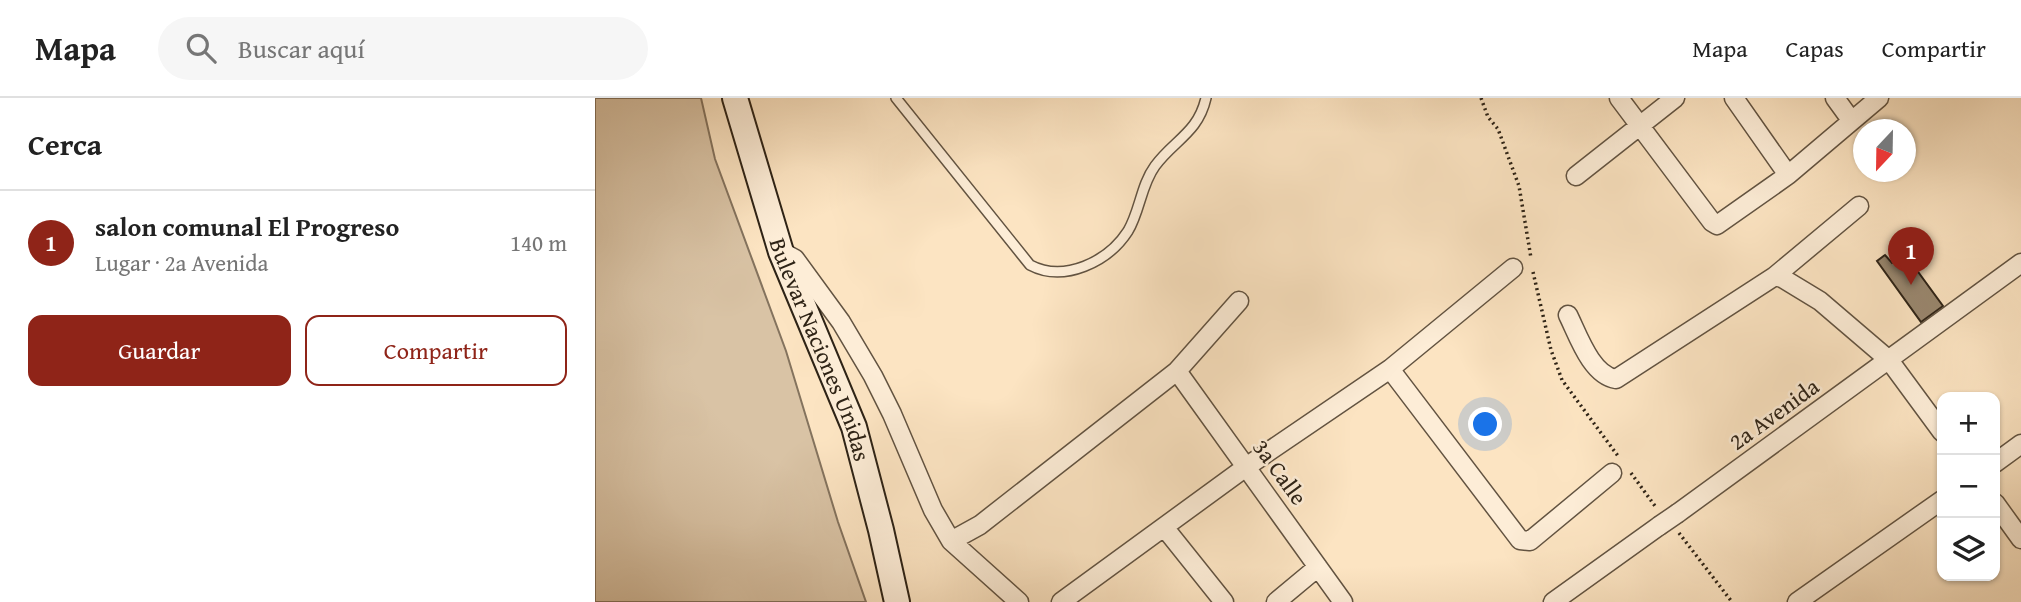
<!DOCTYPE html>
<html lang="es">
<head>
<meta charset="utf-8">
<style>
  :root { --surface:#fff; --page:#f6f6f6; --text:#222; --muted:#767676; --line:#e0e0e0; --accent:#8f2418 }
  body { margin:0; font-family:"Gentium Book Plus",serif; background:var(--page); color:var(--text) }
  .controls { position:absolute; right:21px; bottom:21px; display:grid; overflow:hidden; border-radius:14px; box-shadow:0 2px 5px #0004 }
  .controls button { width:63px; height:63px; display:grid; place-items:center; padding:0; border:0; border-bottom:2px solid var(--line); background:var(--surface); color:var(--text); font:35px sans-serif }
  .compass { position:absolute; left:1258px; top:21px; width:63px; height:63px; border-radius:50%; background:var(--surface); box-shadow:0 2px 5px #0004; rotate:202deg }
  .you { position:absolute; left:891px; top:327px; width:24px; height:24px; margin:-18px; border:5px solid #fff; border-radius:50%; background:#1a73e8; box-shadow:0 0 0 10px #1a73e833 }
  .badge { display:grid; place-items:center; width:46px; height:46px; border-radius:50%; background:var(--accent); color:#fff; font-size:23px; font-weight:700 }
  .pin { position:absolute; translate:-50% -58px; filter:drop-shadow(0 2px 4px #0008) }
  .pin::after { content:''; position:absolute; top:37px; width:24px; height:21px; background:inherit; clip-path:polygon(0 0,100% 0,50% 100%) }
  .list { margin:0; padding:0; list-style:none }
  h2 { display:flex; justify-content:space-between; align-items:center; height:91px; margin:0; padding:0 28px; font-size:30px }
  h2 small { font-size:23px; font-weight:400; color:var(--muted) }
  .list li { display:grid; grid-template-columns:46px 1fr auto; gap:21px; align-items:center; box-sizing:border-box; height:105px; padding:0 28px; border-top:2px solid var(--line) }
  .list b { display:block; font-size:26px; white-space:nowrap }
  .list p { margin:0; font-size:23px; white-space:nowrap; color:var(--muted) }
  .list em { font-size:23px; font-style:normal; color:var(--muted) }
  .actions { display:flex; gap:14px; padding:21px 28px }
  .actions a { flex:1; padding:16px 0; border:2px solid var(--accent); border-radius:14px; text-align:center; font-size:24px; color:var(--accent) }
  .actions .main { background:var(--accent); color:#fff }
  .icon { flex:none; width:38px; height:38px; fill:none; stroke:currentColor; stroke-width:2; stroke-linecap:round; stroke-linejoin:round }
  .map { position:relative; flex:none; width:1426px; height:504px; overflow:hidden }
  header { display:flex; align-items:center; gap:42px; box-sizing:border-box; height:98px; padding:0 35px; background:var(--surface); border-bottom:2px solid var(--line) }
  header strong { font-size:33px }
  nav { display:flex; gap:38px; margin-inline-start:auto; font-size:24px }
  .search { width:490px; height:63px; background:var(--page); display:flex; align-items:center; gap:18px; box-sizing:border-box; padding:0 24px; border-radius:38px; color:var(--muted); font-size:26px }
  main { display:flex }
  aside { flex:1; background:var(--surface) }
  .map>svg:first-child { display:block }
  .green { fill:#d9c3a5; stroke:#84735e; stroke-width:2 }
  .building { fill:#99876f; stroke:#2e2316; stroke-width:2 }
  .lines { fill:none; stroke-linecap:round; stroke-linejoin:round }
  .lane-casing { stroke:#625341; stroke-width:12 }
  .street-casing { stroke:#625341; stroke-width:21 }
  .secondary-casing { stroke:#2e2316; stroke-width:28 }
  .path { stroke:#2e2316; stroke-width:3.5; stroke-dasharray:2 3.5; stroke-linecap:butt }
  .lane { stroke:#fdedd7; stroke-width:9 }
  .street { stroke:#fdedd7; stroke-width:18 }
  .secondary { stroke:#fdedd7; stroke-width:24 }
  .street-bridge-casing { stroke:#625341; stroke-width:21; stroke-linecap:butt }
  .street-bridge { stroke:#fdedd7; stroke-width:18 }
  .labels { text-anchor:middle; stroke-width:5; stroke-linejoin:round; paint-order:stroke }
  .street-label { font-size:23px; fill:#2e2316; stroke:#fdedd7 }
</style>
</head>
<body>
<header>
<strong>Mapa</strong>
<div class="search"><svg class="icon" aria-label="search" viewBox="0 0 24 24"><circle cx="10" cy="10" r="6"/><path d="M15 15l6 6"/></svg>Buscar aquí</div>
<nav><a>Mapa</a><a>Capas</a><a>Compartir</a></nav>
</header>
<main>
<aside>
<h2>Cerca<small></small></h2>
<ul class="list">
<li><span class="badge">1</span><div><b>salon comunal El Progreso</b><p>Lugar · 2a Avenida</p></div><em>140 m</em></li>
</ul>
<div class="actions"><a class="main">Guardar</a><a>Compartir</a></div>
</aside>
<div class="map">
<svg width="1426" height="504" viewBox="0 0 1426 504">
  <rect width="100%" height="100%" fill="#fce4c2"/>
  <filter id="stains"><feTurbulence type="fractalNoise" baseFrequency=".00286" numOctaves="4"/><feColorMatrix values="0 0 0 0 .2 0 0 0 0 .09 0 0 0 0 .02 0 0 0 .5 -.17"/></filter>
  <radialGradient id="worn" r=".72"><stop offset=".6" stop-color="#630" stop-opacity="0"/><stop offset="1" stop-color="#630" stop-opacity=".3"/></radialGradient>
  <!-- green -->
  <path class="green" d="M0 0H106L120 61 191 253 243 424 271 504H0Z"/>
  <!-- building -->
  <path class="building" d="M1310 156 1348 208 1326 224 1282 163 1290 157 1297 165Z"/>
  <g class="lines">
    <!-- lane casing -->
    <g class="lane-casing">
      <path id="lane" d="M301 0 435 167C469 185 513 164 533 133 545 113 546 87 560 68 579 42 603 35 611 0"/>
    </g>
    <!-- street casing -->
    <g class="street-casing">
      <path id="street" d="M1024 0 1117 124 1122 127 1193 77 1284 0
        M1139 0 1193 77
        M1240 0 1256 22
        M981 78 1080 0
        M189 155 200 161 246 224 278 278 297 316 338 412 356 443 424 504
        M1180 178 1264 108
        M973 217C983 237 996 277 1021 281L1180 178 1187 180 1225 203 1294 262 1347 334
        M795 271 925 442 935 443 1017 375
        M582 273 748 504
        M1400 365 1426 346
        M1400 405 1426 441
        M1083 415 1426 165
        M569 429 629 504
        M356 443 385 427 582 273 644 203
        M466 504 651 369 795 271 918 170
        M681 504 723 469
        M958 504 1064 428
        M1202 504 1347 402"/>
    </g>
    <!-- secondary casing -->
    <g class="secondary-casing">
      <g id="secondary">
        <path id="s1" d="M140 0 186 154 259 329 286 432 302 504"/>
      </g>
    </g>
    <!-- path -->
    <path class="path" d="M886 0 893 19 903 31 924 88 936 160
      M938 174 956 252 967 282 1023 358
      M1036 375 1060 408
      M1084 435 1137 504"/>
    <!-- lane -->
    <use href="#lane" class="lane"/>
    <!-- street -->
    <use href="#street" class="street"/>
    <!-- secondary -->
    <use href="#secondary" class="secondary"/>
    <!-- street-bridge casing -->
    <g class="street-bridge-casing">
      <path id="street-bridge" d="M1064 428 1083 415"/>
    </g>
    <!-- street-bridge -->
    <use href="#street-bridge" class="street-bridge"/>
  </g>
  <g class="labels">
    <!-- street labels -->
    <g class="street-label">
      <text dy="8" stroke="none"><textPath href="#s1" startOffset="266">Bulevar Naciones Unidas</textPath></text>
      <text transform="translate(1179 316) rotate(-36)" y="8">2a Avenida</text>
      <text transform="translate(685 374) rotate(54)" y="8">3a Calle</text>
    </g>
  </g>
  <rect width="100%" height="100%" filter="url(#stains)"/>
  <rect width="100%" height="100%" fill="url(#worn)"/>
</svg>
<div class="controls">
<button>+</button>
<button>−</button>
<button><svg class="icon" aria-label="layers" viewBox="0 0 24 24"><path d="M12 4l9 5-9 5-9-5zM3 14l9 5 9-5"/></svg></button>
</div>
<svg class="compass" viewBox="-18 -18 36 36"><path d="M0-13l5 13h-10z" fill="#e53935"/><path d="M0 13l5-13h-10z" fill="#767676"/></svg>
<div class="you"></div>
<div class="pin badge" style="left:1316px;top:187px">1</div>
</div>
</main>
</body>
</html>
